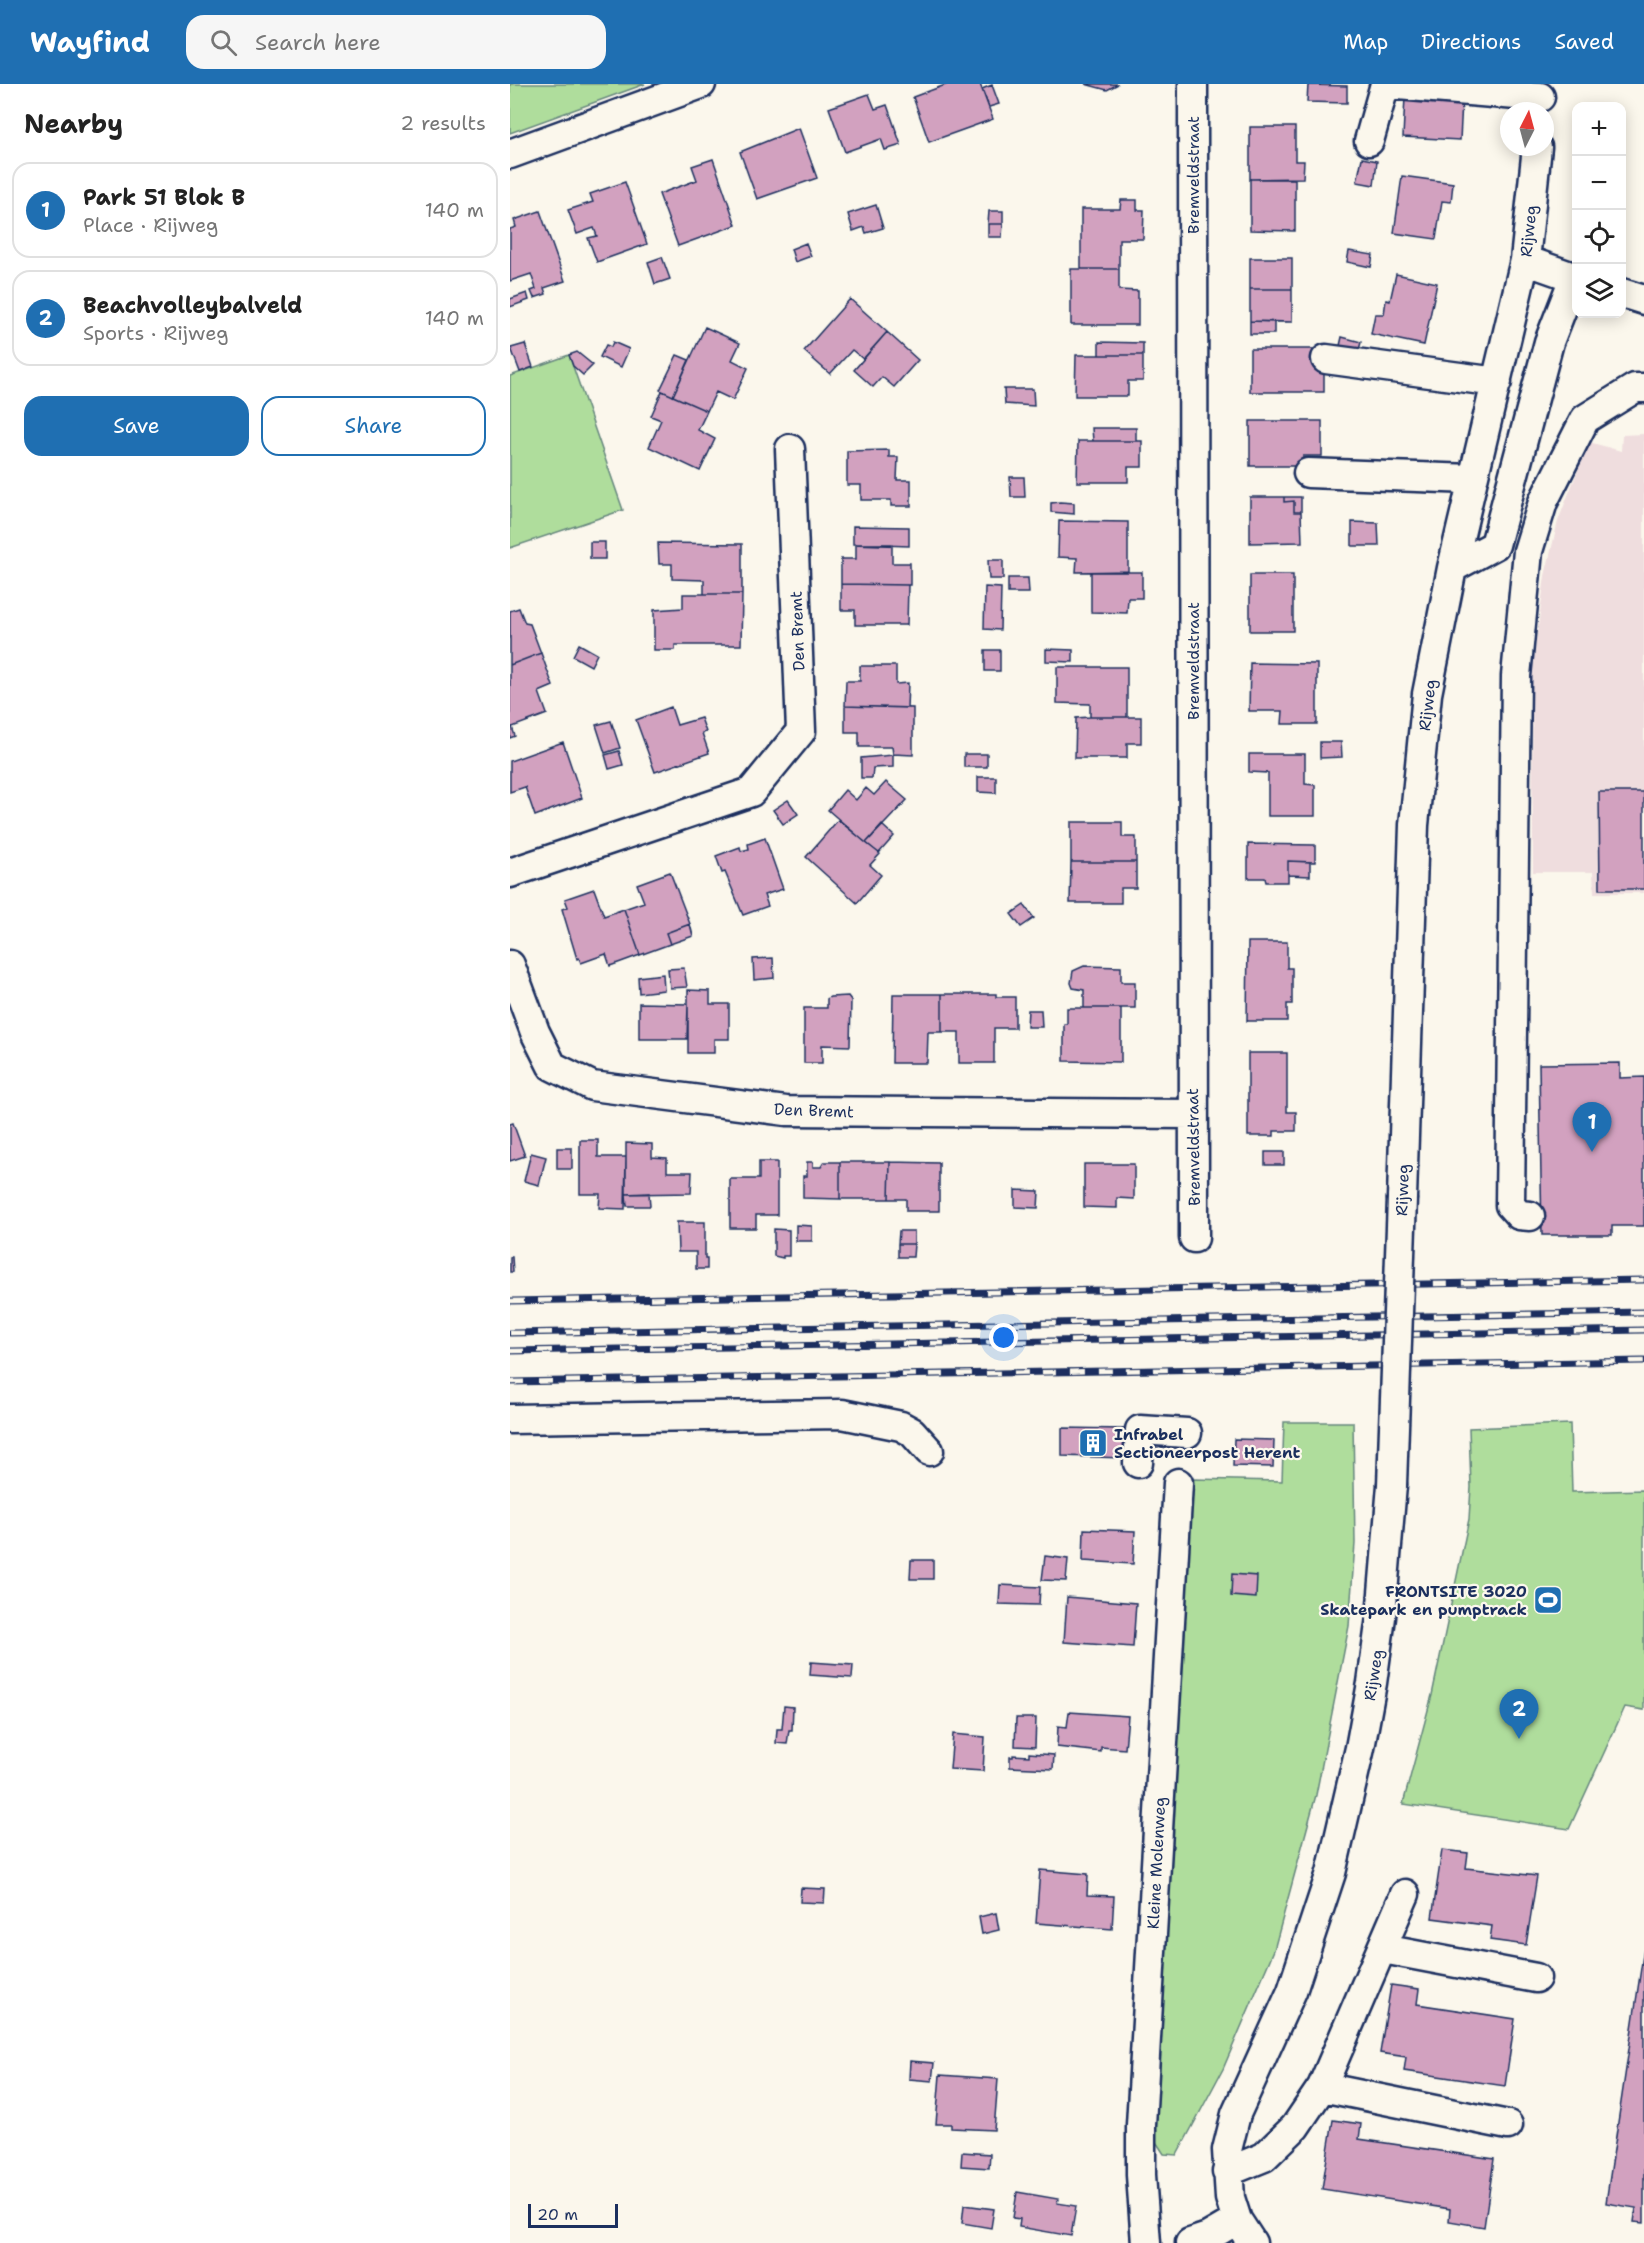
<!DOCTYPE html>
<html lang="en">
<head>
<meta charset="utf-8">
<style>
  :root { --surface:#fff; --page:#f6f6f6; --text:#222; --muted:#767676; --line:#e0e0e0; --accent:#1f6fb2 }
  body { margin:0; font-family:"Shantell Sans",sans-serif; background:var(--page); color:var(--text) }
  .controls { position:absolute; right:18px; top:18px; display:grid; overflow:hidden; border-radius:12px; box-shadow:0 3px 15px #0003 }
  .controls button { width:54px; height:54px; display:grid; place-items:center; padding:0; border:0; border-bottom:2px solid var(--line); background:var(--surface); color:var(--text); font:30px sans-serif }
  .compass { position:absolute; left:990px; top:18px; width:54px; height:54px; border-radius:50%; background:var(--surface); box-shadow:0 3px 15px #0003; rotate:6deg }
  .scale { position:absolute; left:18px; bottom:15px; width:90px; box-sizing:border-box; padding-left:6px; border:3px solid #1b2f5e; border-top:0; font-size:16px; line-height:21px; white-space:nowrap; color:#1b2f5e; -webkit-text-stroke:4px #fbf7ec; paint-order:stroke }
  .you { position:absolute; left:494px; top:1254px; width:21px; height:21px; margin:-15px; border:4px solid #fff; border-radius:50%; background:#1a73e8; box-shadow:0 0 0 9px #1a73e833 }
  .badge { display:grid; place-items:center; width:39px; height:39px; border-radius:50%; background:var(--accent); color:#fff; font-size:20px; font-weight:700 }
  .pin { position:absolute; translate:-50% -50px; filter:drop-shadow(0 2px 3px #0008) }
  .pin::after { content:''; position:absolute; top:32px; width:21px; height:18px; background:inherit; clip-path:polygon(0 0,100% 0,50% 100%) }
  .list { margin:0; padding:0; list-style:none }
  h2 { display:flex; justify-content:space-between; align-items:center; height:78px; margin:0; padding:0 24px; font-size:26px }
  h2 small { font-size:20px; font-weight:400; color:var(--muted) }
  .list li { display:grid; grid-template-columns:39px 1fr auto; gap:18px; align-items:center; box-sizing:border-box; height:96px; margin:0 12px 12px; padding:0 12px; border:2px solid var(--line); border-radius:18px }
  .list b { display:block; font-size:22px; white-space:nowrap }
  .list p { margin:0; font-size:20px; white-space:nowrap; color:var(--muted) }
  .list em { font-size:20px; font-style:normal; color:var(--muted) }
  .actions { display:flex; gap:12px; padding:18px 24px }
  .actions a { flex:1; padding:14px 0; border:2px solid var(--accent); border-radius:18px; text-align:center; font-size:21px; color:var(--accent) }
  .actions .main { background:var(--accent); color:#fff }
  .icon { flex:none; width:33px; height:33px; fill:none; stroke:currentColor; stroke-width:2; stroke-linecap:round; stroke-linejoin:round }
  .map { position:relative; flex:none; width:1134px; height:2159px; overflow:hidden }
  header { display:flex; align-items:center; gap:36px; box-sizing:border-box; height:84px; padding:0 30px; background:var(--accent); color:#fff }
  header strong { font-size:28px }
  nav { display:flex; gap:33px; margin-inline-start:auto; font-size:21px }
  .search { width:420px; height:54px; background:var(--page); display:flex; align-items:center; gap:15px; box-sizing:border-box; padding:0 21px; border-radius:18px; color:var(--muted); font-size:22px }
  main { display:flex }
  aside { flex:1; background:var(--surface) }
  .map>svg:first-child { display:block }
  .built { fill:#efddde }
  .green { fill:#afdd9c; stroke:#65867d; stroke-width:1.5 }
  .building { fill:#d2a1bf; stroke:#1b2f5e; stroke-width:1.5 }
  .lines { fill:none; stroke-linecap:round; stroke-linejoin:round }
  .minor-casing { stroke:#1b2f5e; stroke-width:33 }
  .minor { stroke:#fbf7ec; stroke-width:28 }
  .rail-casing { stroke:#1b2f5e; stroke-width:7 }
  .rail { stroke:#fbf7ec; stroke-width:4.5; stroke-dasharray:14; stroke-linecap:butt }
  .minor-bridge-casing { stroke:#1b2f5e; stroke-width:33; stroke-linecap:butt }
  .minor-bridge { stroke:#fbf7ec; stroke-width:28 }
  .labels { text-anchor:middle; stroke-width:4.5; stroke-linejoin:round; paint-order:stroke }
  .street-label { font-size:16px; fill:#1b2f5e; stroke:#fbf7ec }
  .poi-label { font-size:16px; font-weight:bold; fill:#1b2f5e; stroke:#fbf7ec; text-anchor:start }
</style>
</head>
<body>
<header>
<strong>Wayfind</strong>
<div class="search"><svg class="icon" aria-label="search" viewBox="0 0 24 24"><circle cx="10" cy="10" r="6"/><path d="M15 15l6 6"/></svg>Search here</div>
<nav><a>Map</a><a>Directions</a><a>Saved</a></nav>
</header>
<main>
<aside>
<h2>Nearby<small>2 results</small></h2>
<ul class="list">
<li><span class="badge">1</span><div><b>Park 51 Blok B</b><p>Place · Rijweg</p></div><em>140 m</em></li>
<li><span class="badge">2</span><div><b>Beachvolleybalveld</b><p>Sports · Rijweg</p></div><em>140 m</em></li>
</ul>
<div class="actions"><a class="main">Save</a><a>Share</a></div>
</aside>
<div class="map">
<svg width="1134" height="2159" viewBox="0 0 1134 2159">
  <rect width="100%" height="100%" fill="#fbf7ec"/>
  <filter id="ink" filterUnits="userSpaceOnUse"><feTurbulence type="fractalNoise" baseFrequency=".0167" numOctaves="2"/><feDisplacementMap in="SourceGraphic" scale="12" xChannelSelector="R" yChannelSelector="G"/><feConvolveMatrix kernelMatrix="1 2 1 2 8 2 1 2 1" color-interpolation-filters="sRGB"/></filter>
  <g filter="url(#ink)">
    <!-- built -->
    <path class="built" d="M1134 350V809H1084L1083 788H1023L1022 588 1035 492 1048 437 1079 358 1111 367 1112 351Z"/>
    <!-- green -->
    <path class="green" d="M0 0H135L0 49Z
      M59 271 113 426 0 464V292Z
      M774 1338H843L845 1459 839 1542 806 1711 764 1866 713 1985 667 2071 654 2070 637 2044 658 1678 683 1395 772 1397Z
      M1060 1340 1062 1408 1134 1406V1626L1115 1623 1059 1745 893 1720 922 1611 959 1435 961 1403 959 1344Z"/>
    <!-- building -->
    <path class="building" d="M438 0H470L483 35 419 58 403 13Z
      M575 0H608L597 6Z
      M482 1 489 20 479 23 472 5Z
      M798 1 837 2V19L797 18Z
      M359 10 365 25 377 21 391 61 375 66 371 55 335 68 319 24Z
      M895 13 952 17 950 56 893 53Z
      M740 43H785V77H794L793 94 740 95Z
      M289 44 307 94 247 115 230 68Z
      M852 74 867 77 864 101 847 98Z
      M203 75 226 141 168 162 149 110 187 96 182 82Z
      M892 92 943 99 941 118 932 117 926 155 884 149Z
      M740 95H785V147L740 146Z
      M115 98 137 160 87 178 78 154 87 152 84 144 67 150 58 126 83 118 80 110Z
      M611 116H627V126H634L633 155H609V185H571V125H610Z
      M366 121 373 144 356 149 354 143 343 147 338 130Z
      M30 127 55 197 34 204 36 210 24 214 21 207 26 205 21 190 0 197V145L6 143 4 136Z
      M479 127H493V140H478Z
      M478 140H493L492 153H478Z
      M296 159 301 172 285 178 281 165Z
      M839 167 863 171 861 183 837 178Z
      M152 173 160 195 145 200 138 178Z
      M740 174H782V205H740Z
      M561 185H609V206L628 207V241H561Z
      M886 190 927 199 914 261 861 250 865 230H874L876 216 880 217Z
      M740 205H782V238L740 237Z
      M17 209 19 216 0 223V215Z
      M340 215 377 248 353 275 342 266 320 290 294 267Z
      M740 237 764 238V250H740Z
      M195 243 230 259 222 276 238 284 223 316 206 308 197 327 163 312Z
      M377 248 408 276 384 303 372 293 363 303 344 286Z
      M832 253 851 258 848 270 829 266Z
      M103 258 119 265 111 283 90 273 96 261 101 263Z
      M589 258 633 259V271H589Z
      M15 260 23 283 10 288 1 264Z
      M740 265H805V283H814V308H740Z
      M67 268 83 281 73 291 63 282 59 271Z
      M167 271 179 276 163 312 150 306Z
      M566 271H633V297H618V312H565Z
      M494 305H523L524 322 495 320Z
      M152 307 197 327 188 346 205 355 190 387 139 363 151 336 141 332Z
      M740 337H812V372H793V382H740Z
      M582 344H626V357H583Z
      M568 357H632V383H618V398H567Z
      M379 366V373H388L387 396H401V422H381V416H351V401H337V367Z
      M500 393H514L515 413H501Z
      M740 413H774V418L784 417V428H791L792 458 740 459Z
      M774 413H791V428H784V417L774 418Z
      M550 418 564 419V430L541 428V419Z
      M549 437 618 438V487L566 488 567 474 548 473Z
      M842 438 868 439 869 462H842Z
      M343 442 399 443V462L343 460Z
      M80 458H95V475H80Z
      M148 459 232 460V510H194V496L162 495V480H149Z
      M346 460H382V479H400V501L331 500V475H346Z
      M478 476H493V495H479Z
      M581 488H632V514H618L617 529 581 528Z
      M740 491H783V547H740Z
      M498 494H518L519 509H498Z
      M331 500 398 501 397 541H345V526H331Z
      M475 503 491 504 490 546 474 545Z
      M173 510H232L231 561H165V566H144V526L173 524Z
      M9 524 15 539 20 540 31 569 0 581V527Z
      M69 560 87 570 81 582 63 572Z
      M536 565 563 566V578L536 577Z
      M475 566H490V587H475Z
      M31 569 43 602 29 608 37 630 0 644V581Z
      M740 579 807 580V640H772L773 627H739Z
      M350 582H386V600L398 599 397 624 335 622 336 597H350Z
      M547 583H617V633H580V620L547 619Z
      M335 622 403 624V671L383 670 382 663H349V648H335Z
      M161 623 167 641 191 634 196 648 192 649 199 669 145 688 126 636Z
      M580 633H631V659H617V674H565L566 634Z
      M101 637 110 664 95 669 86 641Z
      M2 643 5 652 0 654V644Z
      M53 658 72 714 25 732 15 703 0 708V677Z
      M810 658H831L832 673 810 674Z
      M109 667 113 681 99 685 95 671Z
      M454 670H477V683H454Z
      M739 670H795V700L805 701V732H758V689L739 688Z
      M383 671V683L363 684 362 694H351V674Z
      M468 693H486V709L468 708Z
      M376 698 397 716 356 759 318 726 335 706 346 716 356 704 364 711Z
      M1089 708H1134V805H1090Z
      M278 716 288 730 273 740 263 726Z
      M328 736 370 770 360 781 371 791 347 819 296 773Z
      M561 738H612V753H626V778H561Z
      M372 741 384 752 369 769 356 759Z
      M255 754 273 805 254 811 258 822 233 831 215 788 212 789 206 772 230 763 231 767 239 765 238 760Z
      M738 760 805 761V778L778 777V798H756L755 794H738Z
      M778 777 800 778V792L778 791Z
      M561 778H626V804H611V819H560Z
      M160 788 180 840 156 849 160 860 130 871 114 825 134 818 127 800Z
      M84 805 94 832 114 825 130 871 100 882 96 870 71 879 69 874 67 875 52 825 58 823 55 815Z
      M514 821 524 834 511 843 501 830Z
      M180 840 183 852 160 860 156 849Z
      M738 858H777V884H782V920H777V937H737Z
      M263 874 264 894 244 896 243 875Z
      M574 882 611 883V898H625V924H574V906L563 904 561 899 563 887Z
      M174 884 177 903 160 904 158 885Z
      M153 890 154 906 129 909 128 893Z
      M178 906 200 907V920H219V955H204V969H178Z
      M383 910H432V948H418L417 979H382Z
      M432 910H486V913H505V944H484V979H449V948H432Z
      M338 912 341 916 340 962 312 961V979H294V924H317V915L320 913Z
      M129 919 178 920 177 955H129Z
      M557 924H611V978L554 977V940H557Z
      M518 926H531L532 943H517Z
      M738 969H777V1028H786V1047H764V1052H738Z
      M1110 979V994L1134 993V1142H1102V1151H1032L1029 980Z
      M3 1039 15 1072 0 1077V1040Z
      M70 1056H88V1073H116L115 1125 89 1124 90 1110H70Z
      M116 1059 142 1060V1073L157 1074V1088H182L181 1109 116 1110Z
      M47 1064H62V1085H47Z
      M755 1068H774V1081H755Z
      M21 1069 36 1073 29 1101 14 1097Z
      M249 1078H267V1131H246V1144H220V1095H249Z
      M297 1078H303V1083H311L314 1078H330V1115L293 1114V1092H297Z
      M330 1078H380L379 1115H330Z
      M380 1078 429 1079V1127H396V1115H379Z
      M574 1080H624V1115L607 1114V1124L574 1123Z
      M505 1106 529 1107 528 1124 505 1123Z
      M139 1109 140 1122H117L116 1110Z
      M167 1138H195V1174H197V1185H186V1168H168Z
      M286 1141 302 1142V1157H286Z
      M264 1145 279 1146V1172H273V1174L264 1172Z
      M389 1147H404V1160H388Z
      M388 1160H404L403 1173H388Z
      M0 1173H2L3 1188H0Z
      M552 1344 615 1345 614 1374 552 1372Z
      M724 1355 764 1356 763 1383 723 1382Z
      M574 1445 625 1447 623 1480 573 1477Z
      M535 1472 558 1475 556 1497 532 1496Z
      M401 1476H423V1495H400Z
      M722 1490 747 1492 746 1514 721 1512Z
      M490 1501 530 1503 529 1521 489 1520Z
      M557 1513 626 1519 623 1563 554 1558Z
      M301 1578 343 1581 342 1594 300 1591Z
      M274 1622 283 1623 282 1646H279L277 1660 266 1659 267 1645H272Z
      M559 1628 618 1632 615 1665 591 1663V1668L547 1663 548 1642 557 1643Z
      M506 1634H526L525 1663 505 1662Z
      M443 1650 475 1653 473 1687 440 1685Z
      M519 1669 544 1671 543 1685 500 1683V1673H503V1671L519 1672Z
      M932 1766 958 1769 956 1784 1027 1792 1016 1861 980 1856 982 1842 922 1834Z
      M530 1786 578 1790 577 1811 604 1812 602 1845 526 1839Z
      M291 1804 315 1805 314 1819 290 1818Z
      M486 1829 489 1846 472 1850 469 1833Z
      M1134 1864V2139L1124 2138 1126 2124 1096 2119Z
      M881 1901 909 1905 907 1920 1005 1935 995 2002 894 1987 896 1973 870 1969Z
      M400 1977 424 1979 422 1997 399 1995Z
      M430 1991 488 1995 484 2046 441 2044V2040H426Z
      M823 2036 851 2040 849 2055 984 2075 974 2143 939 2137 940 2125 812 2105Z
      M452 2068 480 2070 479 2084 451 2082Z
      M507 2108 548 2115 547 2119 566 2122 561 2152 509 2143 510 2135 503 2134Z
      M454 2121 484 2125 481 2144 452 2139Z"/>
    <g class="lines">
      <!-- minor casing -->
      <g class="minor-casing">
        <path id="minor" d="M683 0 684 1154
          M876 0 1030 13
          M859 57 875 0
          M0 70 191 0
          M1015 176 1066 194
          M1112 209 1134 216
          M816 275 987 298
          M798 389 962 395
          M942 484 985 461 1039 258 1064 194
          M0 789 241 708 291 647 280 365
          M0 881 25 948 42 982 82 1002 276 1027 683 1030
          M892 1114 904 741 917 610 942 484 1015 176 1027 63
          M1020 1132 1009 1131 1000 1121 1006 592 1018 467 1033 418 1075 335 1125 304H1134
          M0 1335 332 1330 391 1342 402 1348 419 1367
          M628 1379 630 1346 677 1349
          M873 1865 1026 1894
          M812 2003 998 2041
          M717 2088 754 2073 785 2043 812 2003 895 1810
          M636 2159 631 2091V2041L668 1399
          M680 2159 698 2153 727 2136
          M742 2159 727 2136 720 2114 717 2066 726 2030 782 1907 821 1789 850 1664 862 1599 871 1533 882 1401"/>
      </g>
      <!-- minor -->
      <use href="#minor" class="minor"/>
      <!-- rail casing -->
      <g class="rail-casing">
        <path id="rail" d="M0 1217 1134 1196
          M0 1249 1134 1228
          M0 1267 1134 1246
          M0 1298 1134 1277"/>
      </g>
      <!-- rail -->
      <use href="#rail" class="rail"/>
      <!-- minor-bridge casing -->
      <g class="minor-bridge-casing">
        <path id="minor-bridge" d="M882 1401 892 1114"/>
      </g>
      <!-- minor-bridge -->
      <use href="#minor-bridge" class="minor-bridge"/>
    </g>
  </g>
  <!-- icons -->
  <defs>
    <g id="building-square" transform="scale(1.5)"><rect x="-9" y="-9" width="18" height="18" rx="4" fill="#1f6fb2" stroke="#fbf7ec"/><path d="M-4-6H4V6H1V3H-1V6H-4ZM-2.5-4.3h1.7v1.8h-1.7ZM.8-4.3h1.7v1.8H.8ZM-2.5-1h1.7V.8h-1.7ZM.8-1h1.7V.8H.8Z" fill="#fff"/></g>
    <g id="stadium-square" transform="scale(1.5)"><rect x="-9" y="-9" width="18" height="18" rx="4" fill="#1f6fb2" stroke="#fbf7ec"/><path d="M0-5a6.5 5 0 1 0 0 10a6.5 5 0 1 0 0-10ZM-3.5-1.8h7v3.6h-7Z" fill="#fff"/></g>
  </defs>
  <g fill-rule="evenodd">
    <use href="#building-square" x="583" y="1359"/>
    <use href="#stadium-square" x="1038" y="1516"/>
  </g>
  <g class="labels">
    <!-- street labels -->
    <g class="street-label">
      <text transform="translate(683 91) rotate(-90)" y="6">Bremveldstraat</text>
      <text transform="translate(1018 147) rotate(-84)" y="6">Rijweg</text>
      <text transform="translate(287 547) rotate(-92)" y="6">Den Bremt</text>
      <text transform="translate(683 577) rotate(-90)" y="6">Bremveldstraat</text>
      <text transform="translate(917 621) rotate(-83)" y="6">Rijweg</text>
      <text transform="translate(304 1026) rotate(2)" y="6">Den Bremt</text>
      <text transform="translate(683 1063) rotate(-91)" y="6">Bremveldstraat</text>
      <text transform="translate(892 1106) rotate(-88)" y="6">Rijweg</text>
      <text transform="translate(863 1591) rotate(-81)" y="6">Rijweg</text>
      <text transform="translate(646 1779) rotate(-87)" y="6">Kleine Molenweg</text>
    </g>
    <!-- poi labels -->
    <g class="poi-label">
      <text x="604" y="1356">Infrabel<tspan x="604" dy="18">Sectioneerpost Herent</tspan></text>
      <text x="1017" y="1513" text-anchor="end">FRONTSITE 3020<tspan x="1017" dy="18">Skatepark en pumptrack</tspan></text>
    </g>
  </g>
</svg>
<div class="controls">
<button>+</button>
<button>−</button>
<button><svg class="icon" aria-label="locate" viewBox="0 0 24 24"><circle cx="12" cy="12" r="6"/><path d="M12 2v4M12 18v4M2 12h4M18 12h4"/></svg></button>
<button><svg class="icon" aria-label="layers" viewBox="0 0 24 24"><path d="M12 4l9 5-9 5-9-5zM3 14l9 5 9-5"/></svg></button>
</div>
<svg class="compass" viewBox="-18 -18 36 36"><path d="M0-13l5 13h-10z" fill="#e53935"/><path d="M0 13l5-13h-10z" fill="#767676"/></svg>
<div class="scale">20 m</div>
<div class="you"></div>
<div class="pin badge" style="left:1082px;top:1068px">1</div>
<div class="pin badge" style="left:1009px;top:1655px">2</div>
</div>
</main>
</body>
</html>
